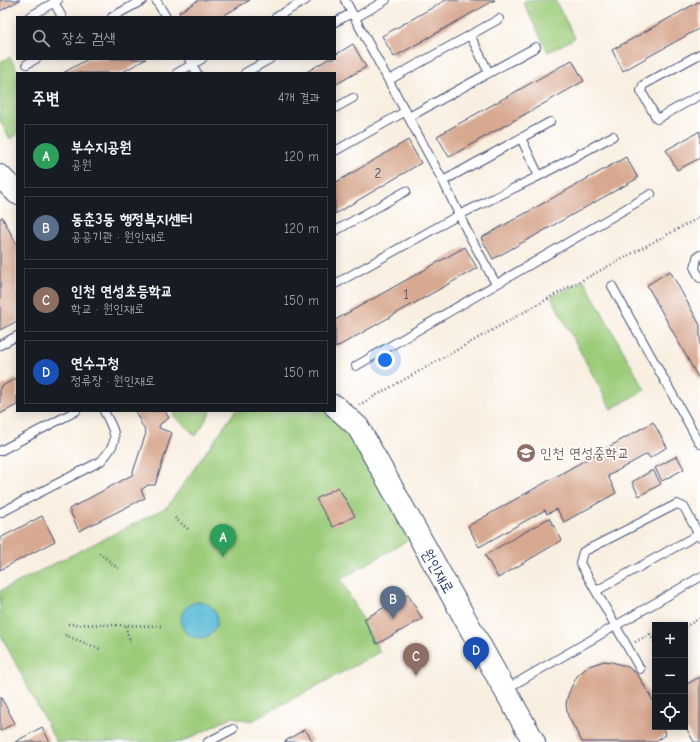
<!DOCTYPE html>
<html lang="ko">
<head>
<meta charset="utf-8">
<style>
  :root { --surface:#171b24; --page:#242831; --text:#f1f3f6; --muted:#9ea1a6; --line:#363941; --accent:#c8321e }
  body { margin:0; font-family:"Comic Neue","Poor Story",sans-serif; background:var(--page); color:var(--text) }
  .controls { position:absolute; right:12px; bottom:12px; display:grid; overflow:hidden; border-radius:0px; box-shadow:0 2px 10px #0003 }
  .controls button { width:36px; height:36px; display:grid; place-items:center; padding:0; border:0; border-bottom:1px solid var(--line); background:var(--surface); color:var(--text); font:20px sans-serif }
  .you { position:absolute; left:385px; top:360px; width:14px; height:14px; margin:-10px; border:3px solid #fff; border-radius:50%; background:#1a73e8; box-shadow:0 0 0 6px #1a73e833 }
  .badge { display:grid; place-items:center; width:26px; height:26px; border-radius:50%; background:var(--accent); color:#fff; font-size:13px; font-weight:700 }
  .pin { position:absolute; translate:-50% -33px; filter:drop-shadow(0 1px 2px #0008) }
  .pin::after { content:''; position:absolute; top:21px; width:14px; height:12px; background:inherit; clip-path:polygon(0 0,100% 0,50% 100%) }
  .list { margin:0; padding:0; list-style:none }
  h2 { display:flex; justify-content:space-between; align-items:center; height:52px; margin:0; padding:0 16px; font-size:17px }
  h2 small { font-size:13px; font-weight:400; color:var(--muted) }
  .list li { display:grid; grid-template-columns:26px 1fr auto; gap:12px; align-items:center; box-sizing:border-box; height:64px; margin:0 8px 8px; padding:0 8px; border:1px solid var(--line); border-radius:0px }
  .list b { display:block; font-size:15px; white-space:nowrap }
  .list p { margin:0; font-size:13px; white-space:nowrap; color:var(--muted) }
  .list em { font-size:13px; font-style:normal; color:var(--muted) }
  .icon { flex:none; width:22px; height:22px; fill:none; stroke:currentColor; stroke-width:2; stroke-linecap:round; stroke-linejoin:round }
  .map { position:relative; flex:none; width:700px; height:742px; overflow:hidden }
  .search { position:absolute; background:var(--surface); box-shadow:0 2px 10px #0003; left:16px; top:16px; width:320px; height:44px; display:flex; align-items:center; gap:10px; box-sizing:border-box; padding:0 14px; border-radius:0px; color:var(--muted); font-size:15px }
  .panel { position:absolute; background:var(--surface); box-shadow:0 2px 10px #0003; left:16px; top:72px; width:320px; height:340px; border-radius:0px }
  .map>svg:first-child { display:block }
  .green { fill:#9ccc7a; stroke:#5c7e6c }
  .water { fill:#57bad5; stroke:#39749a }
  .building { fill:#d8a991 }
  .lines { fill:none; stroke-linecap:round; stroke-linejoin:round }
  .service-casing { stroke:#3c4c72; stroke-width:10 }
  .secondary-casing { stroke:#3c4c72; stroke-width:24 }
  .path { stroke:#3c4c72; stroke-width:2.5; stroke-dasharray:1 3; stroke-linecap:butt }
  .service { stroke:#fff; stroke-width:8 }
  .secondary { stroke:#fff; stroke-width:22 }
  .labels { text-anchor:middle; stroke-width:3.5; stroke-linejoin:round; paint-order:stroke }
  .number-label { font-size:13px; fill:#4a4e6b }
  .education-label { font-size:15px; fill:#785e54; stroke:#fff; text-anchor:start }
  .street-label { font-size:15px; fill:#1b2f5e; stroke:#fff }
</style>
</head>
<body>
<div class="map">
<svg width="700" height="742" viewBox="0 0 700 742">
  <rect width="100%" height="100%" fill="#fff"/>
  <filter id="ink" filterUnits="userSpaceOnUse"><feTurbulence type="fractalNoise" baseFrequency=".025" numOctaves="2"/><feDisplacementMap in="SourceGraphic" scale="8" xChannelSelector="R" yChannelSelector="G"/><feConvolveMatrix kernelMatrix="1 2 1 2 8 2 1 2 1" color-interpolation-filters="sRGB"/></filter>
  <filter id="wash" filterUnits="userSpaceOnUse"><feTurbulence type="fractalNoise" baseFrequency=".012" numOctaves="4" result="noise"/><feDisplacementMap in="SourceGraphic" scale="16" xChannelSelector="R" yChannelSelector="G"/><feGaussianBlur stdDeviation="0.9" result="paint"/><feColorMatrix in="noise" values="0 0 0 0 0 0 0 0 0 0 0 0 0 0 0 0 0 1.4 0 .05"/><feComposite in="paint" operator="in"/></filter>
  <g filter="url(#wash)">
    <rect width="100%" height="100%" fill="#f9efe1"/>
    <!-- green -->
    <path class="green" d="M527 0H555L575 38 548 52 523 2Z
      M10 57 19 73H17V135L10 139 0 121V62Z
      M584 280 645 390 611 409 551 297Z
      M175 411H211L196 436 174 416Z
      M235 411H335L417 535 341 579 380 652 252 721 232 717 182 742H56L0 633V591L167 507Z"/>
    <!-- water -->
    <path class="water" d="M181 620a18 18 0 1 1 36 0a18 18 0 1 1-36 0Z"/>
    <g id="blocks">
      <!-- building -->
      <path class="building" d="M0 0H20L0 11Z
        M199 0H250L221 17H181L179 12Z
        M446 0H495L394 57 382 36Z
        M700 1V28L623 71 612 50Z
        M353 44 366 67 335 85V73H305L328 59H335V55Z
        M88 59H146L121 73H63Z
        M572 60 584 81 449 157 437 136Z
        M700 131V158L677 170 666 150Z
        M408 140 421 163 335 214V183Z
        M626 157 638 178 493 259 481 238Z
        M2 217 17 245V321L0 330V218Z
        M465 247 477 268 335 348V320Z
        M670 271 700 325V381L647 285Z
        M17 378V405L0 414V387Z
        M135 411H165L169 418 160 424 159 428 172 433 155 485H148L141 490 145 498 79 531 69 509 132 475 146 433Z
        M653 422 667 447 650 458 647 454 608 476 616 493 564 522 557 509 547 514 545 510 479 547 468 526Z
        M677 456 684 469 662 481 655 468Z
        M653 470 661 484 639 496 632 482Z
        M338 487 355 516 333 527 316 499Z
        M42 516 55 541 0 570V538Z
        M549 518 562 540 498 578 485 555Z
        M408 594 422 619 377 644 364 619Z
        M604 661 612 662 628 667 638 675 655 704V727H662L666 735 653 742H582L568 716 566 705 567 698 570 690 577 676 589 666Z
        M700 677V742H694L685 726V685Z
        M0 696 15 723 0 731Z
        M42 727 50 742H15Z
        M305 729 313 742H284Z"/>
    </g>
  </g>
  <g filter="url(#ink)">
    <use href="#blocks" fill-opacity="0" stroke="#3c4c72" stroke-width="1"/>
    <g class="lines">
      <!-- service casing -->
      <g class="service-casing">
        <path id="service" d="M156 0 166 17
          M345 0 443 181 467 231 496 284
          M54 2 62 17
          M29 17 58 0
          M112 17 143 0
          M276 17 306 0
          M355 18 386 0
          M335 22 352 13
          M470 35 489 73
          M700 54 643 85 641 91 657 119 700 95
          M189 59 197 73
          M27 64 36 59
          M177 73 202 59
          M245 73 270 59
          M389 80 499 19
          M335 108 353 98
          M409 117 536 47
          M521 138 539 176
          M335 151 406 111
          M443 181 550 122
          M335 231 406 191
          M700 255 697 257 695 269 700 278
          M335 284 459 215 539 176 613 136
          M612 286 700 444
          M0 345 17 336
          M356 366 651 194
          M0 451 76 411
          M0 513 101 461C121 439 116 435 104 411
          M596 591 699 534
          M640 669 580 563 583 552 677 504 684 507 700 537
          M506 689 700 577
          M208 742 233 729"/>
      </g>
      <!-- secondary casing -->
      <g class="secondary-casing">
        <path id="secondary" d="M0 176 17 193
          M335 406 358 427 534 742"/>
      </g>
      <!-- path -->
      <path class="path" d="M359 405 551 297 700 217
        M175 518 189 530
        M99 553 120 570
        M68 624 161 626
        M126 626 127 633 131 642
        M685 627 700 618
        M650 634 655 644
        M65 635 100 649
        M635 642 650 634H655"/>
      <!-- service -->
      <use href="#service" class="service"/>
      <!-- secondary -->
      <use href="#secondary" class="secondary"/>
    </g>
  </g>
  <!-- icons -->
  <defs>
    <g id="school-disc" transform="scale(1)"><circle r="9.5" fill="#8d6e63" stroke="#fff"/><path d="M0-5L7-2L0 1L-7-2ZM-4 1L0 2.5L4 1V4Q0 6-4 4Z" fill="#fff"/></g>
  </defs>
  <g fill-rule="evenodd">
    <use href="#school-disc" x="526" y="453"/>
  </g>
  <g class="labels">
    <!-- number labels -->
    <g class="number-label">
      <text x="378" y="178">2</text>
      <text x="406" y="299">1</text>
    </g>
    <!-- education labels -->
    <g class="education-label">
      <text x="540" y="458">인천 연성중학교</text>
    </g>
    <!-- street labels -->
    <g class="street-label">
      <text transform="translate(438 571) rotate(60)" y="5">원인재로</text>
    </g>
  </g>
</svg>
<div class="controls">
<button>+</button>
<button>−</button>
<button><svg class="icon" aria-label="locate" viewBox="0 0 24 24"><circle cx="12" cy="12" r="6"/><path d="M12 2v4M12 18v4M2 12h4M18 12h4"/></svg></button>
</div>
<div class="you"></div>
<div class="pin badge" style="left:223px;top:557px;background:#2e9e5b">A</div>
<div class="pin badge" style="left:393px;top:619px;background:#5c6f8a">B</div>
<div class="pin badge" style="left:416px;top:676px;background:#8d6e63">C</div>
<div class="pin badge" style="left:476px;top:670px;background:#1a4fb4">D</div>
<div class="search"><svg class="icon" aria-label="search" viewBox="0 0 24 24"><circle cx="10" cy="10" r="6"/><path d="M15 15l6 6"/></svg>장소 검색</div>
<section class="panel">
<h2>주변<small>4개 결과</small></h2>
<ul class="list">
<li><span class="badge" style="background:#2e9e5b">A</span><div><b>부수지공원</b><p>공원</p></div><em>120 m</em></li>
<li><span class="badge" style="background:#5c6f8a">B</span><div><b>동춘3동 행정복지센터</b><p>공공기관 · 원인재로</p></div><em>120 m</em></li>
<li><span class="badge" style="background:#8d6e63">C</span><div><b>인천 연성초등학교</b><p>학교 · 원인재로</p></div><em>150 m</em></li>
<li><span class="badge" style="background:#1a4fb4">D</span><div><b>연수구청</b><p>정류장 · 원인재로</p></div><em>150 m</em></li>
</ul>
</section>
</div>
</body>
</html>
